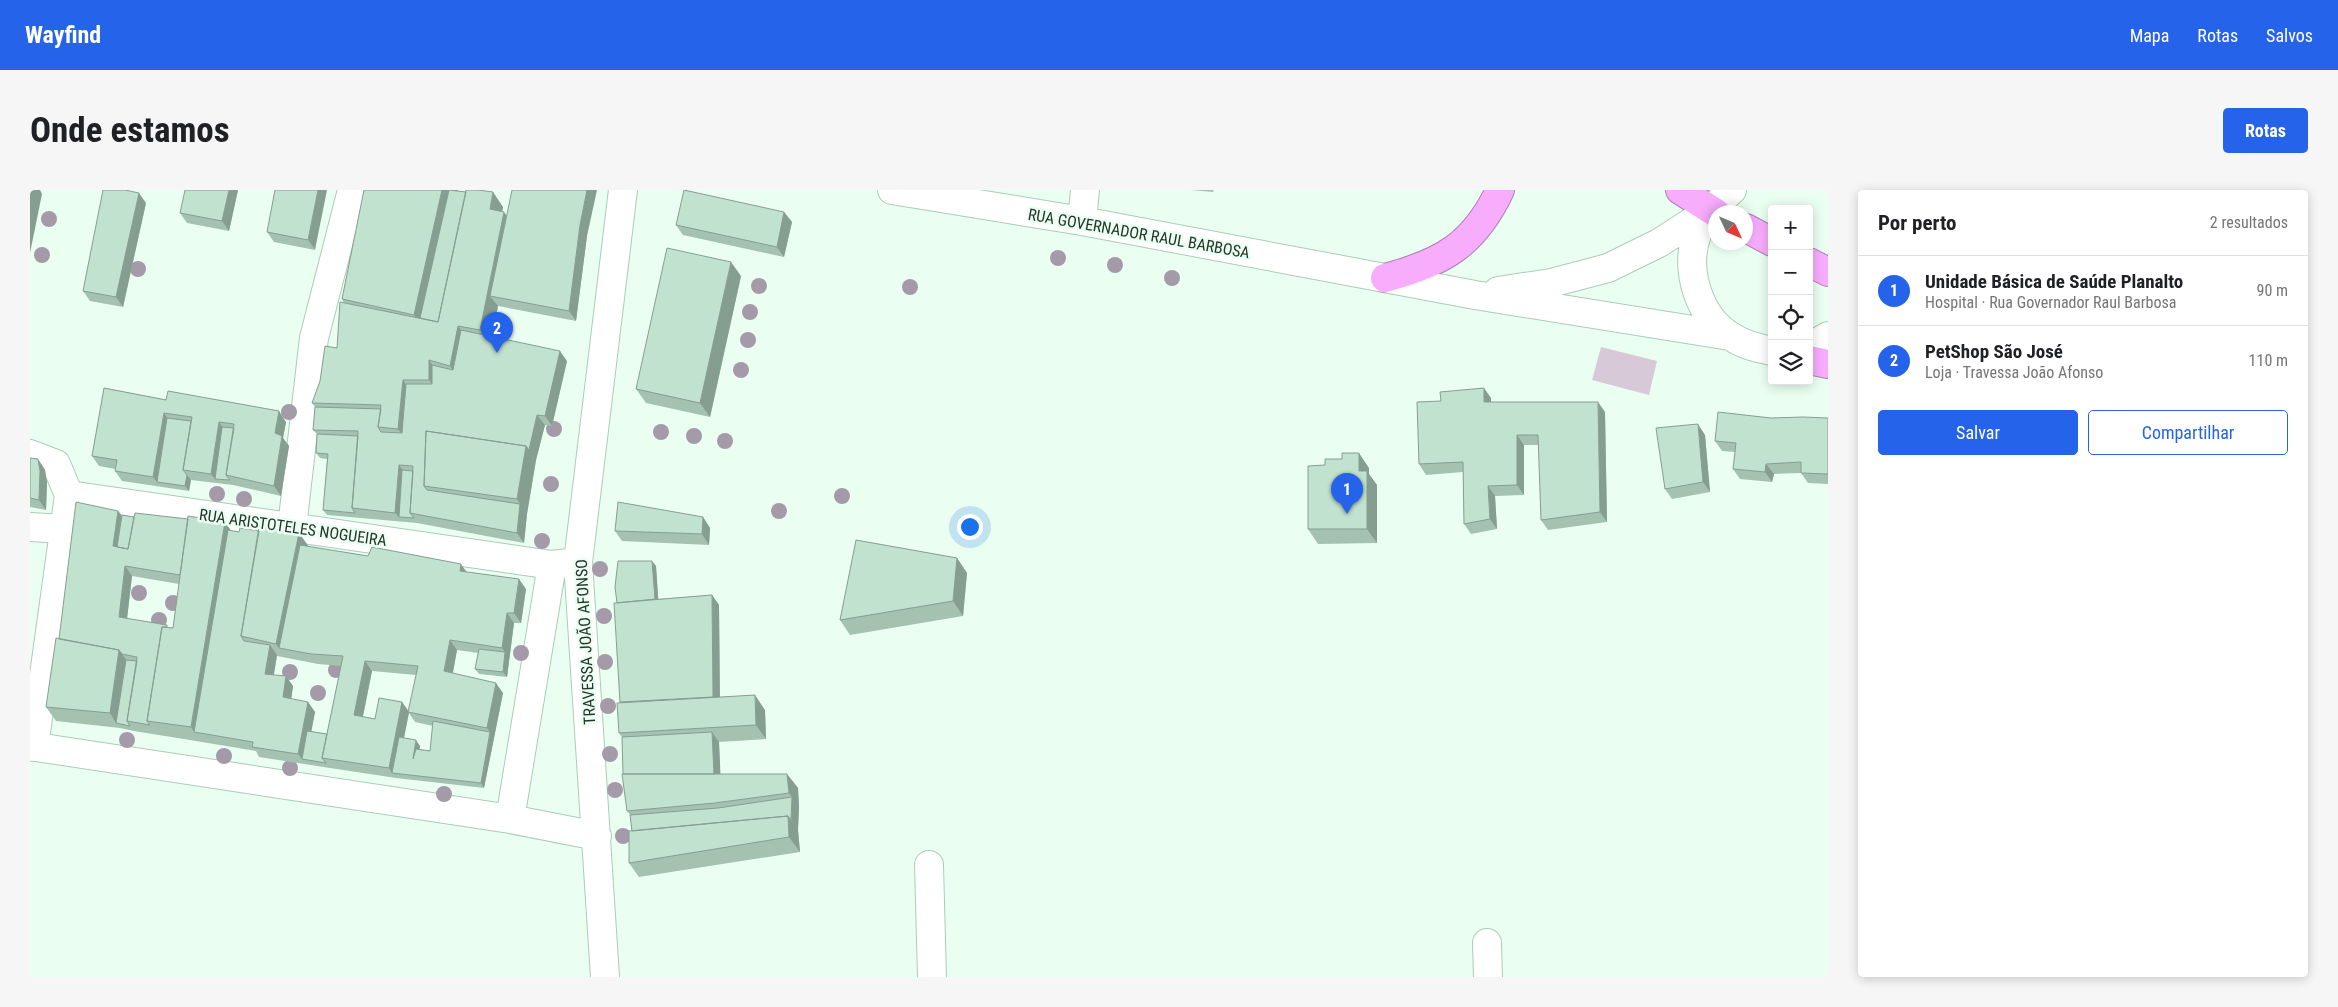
<!DOCTYPE html>
<html lang="pt">
<head>
<meta charset="utf-8">
<style>
  :root { --surface:#fff; --page:#f6f6f6; --text:#202124; --muted:#757577; --line:#e0e0e0; --accent:#2563eb }
  body { margin:0; font-family:"Roboto Condensed",sans-serif; background:var(--page); color:var(--text) }
  .controls { position:absolute; right:15px; top:15px; display:grid; overflow:hidden; border-radius:5px; box-shadow:0 2px 12px #0003 }
  .controls button { width:45px; height:45px; display:grid; place-items:center; padding:0; border:0; border-bottom:1px solid var(--line); background:var(--surface); color:var(--text); font:25px sans-serif }
  .compass { position:absolute; left:1678px; top:15px; width:45px; height:45px; border-radius:50%; background:var(--surface); box-shadow:0 2px 12px #0003; rotate:134deg }
  .you { position:absolute; left:939px; top:336px; width:18px; height:18px; margin:-12px; border:4px solid #fff; border-radius:50%; background:#1a73e8; box-shadow:0 0 0 8px #1a73e833 }
  .badge { display:grid; place-items:center; width:32px; height:32px; border-radius:50%; background:var(--accent); color:#fff; font-size:16px; font-weight:700 }
  .pin { position:absolute; translate:-50% -41px; filter:drop-shadow(0 1px 2px #0008) }
  .pin::after { content:''; position:absolute; top:26px; width:18px; height:15px; background:inherit; clip-path:polygon(0 0,100% 0,50% 100%) }
  .list { margin:0; padding:0; list-style:none }
  h2 { display:flex; justify-content:space-between; align-items:center; height:65px; margin:0; padding:0 20px; font-size:21px }
  h2 small { font-size:16px; font-weight:400; color:var(--muted) }
  .list li { display:grid; grid-template-columns:32px 1fr auto; gap:15px; align-items:center; box-sizing:border-box; height:70px; padding:0 20px; border-top:1px solid var(--line) }
  .list b { display:block; font-size:19px; white-space:nowrap }
  .list p { margin:0; font-size:16px; white-space:nowrap; color:var(--muted) }
  .list em { font-size:16px; font-style:normal; color:var(--muted) }
  .actions { display:flex; gap:10px; padding:15px 20px }
  .actions a { flex:1; padding:11px 0; border:1px solid var(--accent); border-radius:5px; text-align:center; font-size:18px; color:var(--accent) }
  .actions .main { background:var(--accent); color:#fff }
  .icon { flex:none; width:28px; height:28px; fill:none; stroke:currentColor; stroke-width:2; stroke-linecap:round; stroke-linejoin:round }
  .map { position:relative; flex:none; width:1798px; height:787px; overflow:hidden; border-radius:5px }
  header { display:flex; align-items:center; gap:30px; box-sizing:border-box; height:70px; padding:0 25px; background:var(--accent); color:#fff }
  header strong { font-size:24px }
  nav { display:flex; gap:28px; margin-inline-start:auto; font-size:18px }
  .intro { display:flex; align-items:center; justify-content:space-between; box-sizing:border-box; height:120px; padding:0 30px }
  h1 { margin:0; font-size:35px }
  .button { padding:12px 22px; border-radius:5px; background:var(--accent); color:#fff; font-size:18px; font-weight:700 }
  main { display:flex; gap:30px; padding:0 30px }
  aside { flex:1; background:var(--surface); border-radius:5px; box-shadow:0 2px 12px #0003 }
  .map>svg:first-child { display:block }
  .green { fill:#d8c9d8 }
  .lines { fill:none; stroke-linecap:round; stroke-linejoin:round }
  .minor-casing { stroke:#aaccb8; stroke-width:30 }
  .highway-casing { stroke:#af82b4; stroke-width:30 }
  .minor { stroke:#fff; stroke-width:28 }
  .highway { stroke:#f8acfc; stroke-width:28 }
  .tree { fill:#a49aa8 }
  .wall { fill:#a5c2b1; fill-rule:evenodd }
  .shaded-wall { fill:#869e90 }
  .building { fill:#c0e2ce; stroke:#869e90 }
  .labels { text-anchor:middle; stroke-width:5; stroke-linejoin:round; paint-order:stroke }
  .street-label { font-size:16px; fill:#27342d; stroke:#eafff2 }
</style>
</head>
<body>
<header>
<strong>Wayfind</strong>
<nav><a>Mapa</a><a>Rotas</a><a>Salvos</a></nav>
</header>
<div class="intro"><h1>Onde estamos</h1><a class="button">Rotas</a></div>
<main>
<div class="map">
<svg width="1798" height="787" viewBox="0 0 1798 787">
  <rect width="100%" height="100%" fill="#eafff2"/>
  <!-- green -->
  <path class="green" d="M1571 157 1627 171 1619 205 1562 190Z"/>
  <g class="lines">
    <!-- minor casing -->
    <g class="minor-casing">
      <path id="minor" d="M862 0 1052 31 1445 105 1700 146
        M1680 20C1676 28 1670 36 1667 44 1654 80 1669 128 1702 147 1714 155 1727 158 1742 161
        M1052 31 1055 0
        M1468 101 1521 93 1578 78 1629 53 1680 20 1702 0
        M1779 157 1798 146
        M0 264 26 274 39 305 522 375 548 372
        M0 337 34 339
        M262 337 284 148 322 0
        M0 556 480 629 567 646
        M4 557 39 305
        M480 629 522 375
        M899 675 902 787
        M1457 753 1458 787
        M575 787 548 372 593 0"/>
    </g>
    <!-- highway casing -->
    <g class="highway-casing">
      <path id="highway" d="M1650 0 1686 23
        M1716 38 1742 52
        M1779 72 1798 82
        M1355 88C1412 73 1444 55 1470 0
        M1779 170 1798 174"/>
    </g>
    <!-- minor -->
    <use href="#minor" class="minor"/>
    <!-- highway -->
    <use href="#highway" class="highway"/>
  </g>
  <!-- trees -->
  <g class="tree">
    <circle cx="19" cy="29" r="8"/>
    <circle cx="12" cy="65" r="8"/>
    <circle cx="1028" cy="68" r="8"/>
    <circle cx="1085" cy="75" r="8"/>
    <circle cx="108" cy="79" r="8"/>
    <circle cx="1142" cy="88" r="8"/>
    <circle cx="729" cy="96" r="8"/>
    <circle cx="880" cy="97" r="8"/>
    <circle cx="720" cy="122" r="8"/>
    <circle cx="718" cy="150" r="8"/>
    <circle cx="711" cy="180" r="8"/>
    <circle cx="259" cy="222" r="8"/>
    <circle cx="524" cy="239" r="8"/>
    <circle cx="631" cy="242" r="8"/>
    <circle cx="664" cy="246" r="8"/>
    <circle cx="695" cy="251" r="8"/>
    <circle cx="521" cy="294" r="8"/>
    <circle cx="187" cy="304" r="8"/>
    <circle cx="812" cy="306" r="8"/>
    <circle cx="214" cy="309" r="8"/>
    <circle cx="749" cy="321" r="8"/>
    <circle cx="512" cy="351" r="8"/>
    <circle cx="570" cy="379" r="8"/>
    <circle cx="109" cy="403" r="8"/>
    <circle cx="143" cy="413" r="8"/>
    <circle cx="574" cy="426" r="8"/>
    <circle cx="129" cy="430" r="8"/>
    <circle cx="491" cy="463" r="8"/>
    <circle cx="575" cy="472" r="8"/>
    <circle cx="306" cy="480" r="8"/>
    <circle cx="260" cy="482" r="8"/>
    <circle cx="288" cy="503" r="8"/>
    <circle cx="578" cy="516" r="8"/>
    <circle cx="97" cy="550" r="8"/>
    <circle cx="580" cy="564" r="8"/>
    <circle cx="194" cy="566" r="8"/>
    <circle cx="260" cy="578" r="8"/>
    <circle cx="585" cy="600" r="8"/>
    <circle cx="414" cy="604" r="8"/>
    <circle cx="593" cy="646" r="8"/>
  </g>
  <!-- wall -->
  <path class="wall" d="M208 0 199 41 157 33 150 23Z
    M245 0 285 60 244 52 237 42Z
    M334 0H428V1L473 17 472 22 477 26 557 46 546 131 468 116 462 147 537 171 522 236 515 235 506 270 497 324 494 353 387 333 297 325 293 320 297 269 290 268 286 263 287 244 283 240 285 217 282 213 307 158 314 113 312 109Z
    M1161 0H1184L1183 2Z
    M116 13 93 117 60 111 53 101Z
    M754 22 762 32 754 67 653 45 646 35Z
    M711 86 680 227 616 213 606 199Z
    M74 198 256 232 253 248 259 256 251 306 203 295 161 290 159 301 92 291 85 281V279L69 276 62 266Z
    M1461 208V212L1575 222 1577 332 1518 340 1511 330 1509 255H1494V305L1465 306 1467 339 1441 344 1434 334 1433 282 1396 285 1389 274 1411 211Z
    M1741 228H1798V294L1778 293 1771 283 1744 284 1742 292 1710 289 1703 279 1705 262 1692 261 1685 251Z
    M1675 245 1680 302 1642 309 1635 299Z
    M0 268 8 269 15 280 17 292 16 320 0 317Z
    M1295 275 1339 278V284L1347 295V353L1288 354 1278 339Z
    M88 321 92 325 209 342 229 341 269 343 279 357 436 382 496 399 491 433H484L477 487 449 484 445 479 448 463 427 460 423 483 473 503 454 598 366 588 300 578 229 567 226 561 172 552 104 541 90 538 26 531 16 517 29 449ZM102 386 149 394 143 438 138 437 137 435 97 429ZM247 466 288 474 311 476 297 544 281 541 285 522 278 512 261 509 263 496 256 486 244 485ZM342 481 386 485 379 522 372 512 345 529 333 527ZM379 523 385 532 403 536 400 561 389 559 390 556 374 548Z
    M673 327 680 338 679 355 592 351 585 341Z
    M927 368 937 383 933 426 820 445 810 430Z
    M626 376 628 409 682 405 689 415 690 507 735 520 736 549 689 552 690 584H757L768 598 769 617 768 640 770 662 609 687 599 673 602 641 600 625 597 621 592 547 589 543 590 512 587 413Z"/>
  <!-- shaded-wall -->
  <path class="shaded-wall" d="M0 0H10L12 4 0 63Z
    M199 0H208L199 41 192 31Z
    M288 0H297L285 60 278 50Z
    M412 0H428L398 134 389 132 384 125Z
    M557 0H567L557 46 546 131 539 121 550 35Z
    M463 2 473 17 470 34 460 19Z
    M109 3 116 13 93 117 86 107Z
    M474 22 484 36 460 106 468 116 460 154 450 140Z
    M754 22 762 32 754 67 747 57Z
    M701 72 711 86 680 227 670 213Z
    M428 136 438 150 430 190 420 176Z
    M530 161 537 171 522 236 515 226Z
    M399 170 409 185V204L399 190Z
    M373 190 383 205 379 254 368 239Z
    M1454 198 1461 208V222L1454 212Z
    M1568 212 1575 222 1577 332 1570 322Z
    M249 221 256 232 253 248 259 256 251 306 244 296 245 243Z
    M134 223 141 233 127 292 123 287Z
    M507 225 515 235 506 270 497 324 494 353 487 343 490 314 487 309 496 256Z
    M189 232 196 242 185 289 181 284Z
    M1668 234 1675 245 1680 302 1673 292Z
    M1487 245 1494 255V305L1487 295Z
    M1329 263 1339 278V284L1347 295V353L1337 339 1329 281Z
    M8 269 15 280 17 292 16 320 9 310Z
    M1736 274 1744 284 1742 292 1735 282Z
    M369 275 376 285 369 327 365 323Z
    M157 285 161 290 159 301 155 296Z
    M1458 296 1465 306 1467 339 1460 329Z
    M88 321 95 331 91 362 83 356Z
    M673 327 680 338 679 355 672 344Z
    M195 332 205 346 164 542 161 537Z
    M269 343 279 357 249 458 246 454Z
    M927 368 937 383 933 426 923 411Z
    M622 371 626 376 629 419 625 414Z
    M431 374 438 384 430 381Z
    M95 376 102 386 96 437 89 427Z
    M489 389 496 399 491 433 484 423Z
    M682 405 689 415 690 522 683 512Z
    M477 423 484 433 477 487 473 482 475 462 472 458Z
    M420 450 427 460 421 492 414 481Z
    M240 455 247 465 242 494 235 484Z
    M89 460 100 475 86 533 80 523Z
    M335 471 342 481 331 535 324 525Z
    M256 486 263 496 260 518 253 507Z
    M466 493 473 503 454 598 451 593 460 542 457 538Z
    M725 505 735 520 736 549 726 535Z
    M278 512 285 522 276 570 272 569 268 564Z
    M372 512 379 522 367 583H362L359 578Z
    M682 542 689 552 691 595 684 585Z
    M386 550 390 556 387 574 383 569Z
    M757 584 768 598 769 617 768 640 761 630 762 607 759 603Z
    M758 626 768 640 770 662 759 647Z"/>
  <!-- building -->
  <path class="building" d="M73 0H95L109 3 86 107 53 101Z
    M155 0H199L192 31 150 23Z
    M245 0H288L278 50 237 42Z
    M334 0H412L384 125 312 109Z
    M419 0 436 2 408 132 390 128Z
    M436 0H448L463 2 460 19 474 22 450 140 428 136 420 176 399 170V190H373L368 239 348 237 351 215 282 213 290 191 295 156 307 158 310 112 408 132Z
    M482 0H557L550 35 539 121 460 106Z
    M654 0 754 22 747 57 646 35Z
    M637 58 701 72 670 213 606 199Z
    M431 140 530 161 515 226 507 225 499 260 496 256 396 241 394 296 397 300 490 314 487 343 380 323 383 276 369 275 365 323 322 318 328 241 283 240 285 217 351 219 348 237 351 242 372 243 376 194H402V175L423 180Z
    M74 198 136 210 138 201 249 221 245 243 252 246 244 296 196 285 204 234 189 232 181 284 153 280 162 227 134 223 123 287 85 281 87 270 62 266Z
    M1454 198V212H1568L1570 322 1511 330 1508 245H1487V295L1458 296 1460 329 1434 334 1433 272 1389 274 1387 212 1411 211 1410 202Z
    M1688 222 1741 228 1773 227 1798 228V284L1771 283V272L1736 274 1735 282 1703 279 1706 253 1685 251Z
    M137 228 161 231 153 280 157 285 155 296 127 292Z
    M1668 234 1673 292 1635 299 1626 238Z
    M192 237 204 238 196 285 200 290 185 289Z
    M396 241 496 256 487 309 394 296Z
    M287 244 328 246 322 318 325 323 293 320 298 264 286 263Z
    M1312 263H1329V281H1337V339H1278V276L1295 275V269H1312Z
    M0 268 8 269 10 281 9 310 0 308Z
    M372 280 383 281 380 323 384 328 369 327Z
    M46 312 88 321 83 356 98 359 105 323 158 329 150 385 95 376 89 427 137 435 136 437H132L117 531 120 535 97 531 107 467 92 464 89 460 29 449Z
    M588 312 673 327 672 344 585 341Z
    M92 325 104 327 98 359 87 357Z
    M158 326 195 332 161 537 117 531 132 437 143 438Z
    M229 337 269 343 246 454 211 446Z
    M210 338 229 341 211 446 214 451 240 455 235 484 256 486 253 507 278 512 268 564 222 557 223 552 164 542 198 340 209 342Z
    M826 350 927 368 923 411 810 430Z
    M270 355 338 366 342 357 431 374 430 381 489 389 484 423H477L472 458 420 450 414 481 466 493 457 538 378 522 388 476 335 471 324 525 345 529 349 508 372 512 359 578 292 568 313 466 281 464 249 458Z
    M588 371H622L625 409 587 413 585 397Z
    M682 405 683 507 590 512 584 413Z
    M26 448 89 460 80 523 16 517Z
    M449 459 475 462 473 482 445 479Z
    M96 470 107 471 97 531 100 536 86 533Z
    M725 505 726 535 589 543 587 513Z
    M403 531 460 542 451 593 362 583 369 547 386 550 383 569 386 559 400 561Z
    M277 541 297 544 292 568 296 573 272 569Z
    M682 542 684 584H593L592 547Z
    M592 584H757L759 603 685 613 597 621Z
    M762 607 761 630 758 626 602 641 600 625 688 618Z
    M758 626 759 647 599 673V641Z"/>
  <g class="labels">
    <!-- street labels -->
    <g class="street-label">
      <text transform="translate(1109 43) rotate(10)" y="6">RUA GOVERNADOR RAUL BARBOSA</text>
      <text transform="translate(263 337) rotate(8)" y="6">RUA ARISTOTELES NOGUEIRA</text>
      <text transform="translate(555 452) rotate(-93)" y="6">TRAVESSA JOÃO AFONSO</text>
    </g>
  </g>
</svg>
<div class="controls">
<button>+</button>
<button>−</button>
<button><svg class="icon" aria-label="locate" viewBox="0 0 24 24"><circle cx="12" cy="12" r="6"/><path d="M12 2v4M12 18v4M2 12h4M18 12h4"/></svg></button>
<button><svg class="icon" aria-label="layers" viewBox="0 0 24 24"><path d="M12 4l9 5-9 5-9-5zM3 14l9 5 9-5"/></svg></button>
</div>
<svg class="compass" viewBox="-18 -18 36 36"><path d="M0-13l5 13h-10z" fill="#e53935"/><path d="M0 13l5-13h-10z" fill="#757577"/></svg>
<div class="you"></div>
<div class="pin badge" style="left:1317px;top:324px">1</div>
<div class="pin badge" style="left:467px;top:163px">2</div>
</div>
<aside>
<h2>Por perto<small>2 resultados</small></h2>
<ul class="list">
<li><span class="badge">1</span><div><b>Unidade Básica de Saúde Planalto</b><p>Hospital · Rua Governador Raul Barbosa</p></div><em>90 m</em></li>
<li><span class="badge">2</span><div><b>PetShop São José</b><p>Loja · Travessa João Afonso</p></div><em>110 m</em></li>
</ul>
<div class="actions"><a class="main">Salvar</a><a>Compartilhar</a></div>
</aside>
</main>
</body>
</html>
